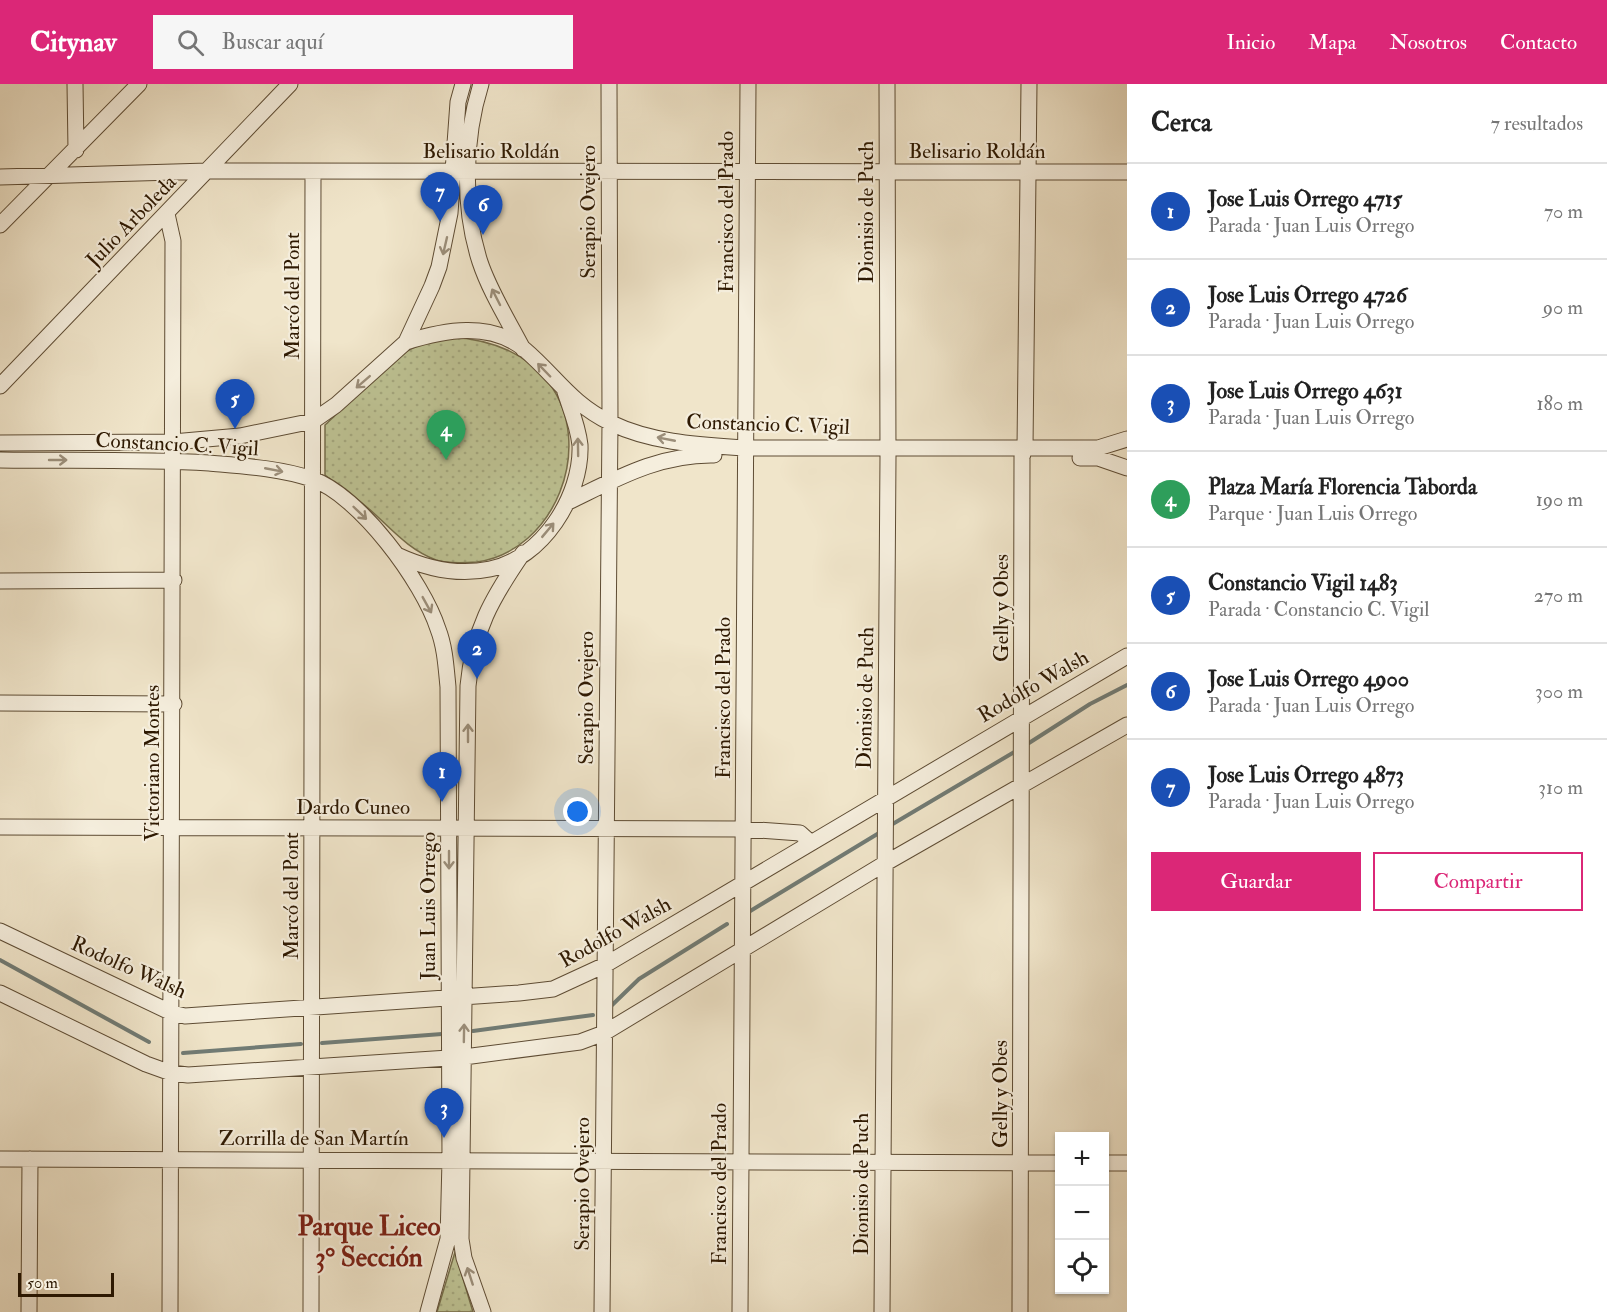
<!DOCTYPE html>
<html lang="es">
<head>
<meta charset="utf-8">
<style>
  :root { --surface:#fff; --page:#f6f6f6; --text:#222; --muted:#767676; --line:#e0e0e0; --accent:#db2777 }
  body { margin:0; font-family:"IM FELL Double Pica",serif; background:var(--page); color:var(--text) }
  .controls { position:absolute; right:18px; bottom:18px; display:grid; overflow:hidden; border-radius:0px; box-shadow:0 2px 4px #0004 }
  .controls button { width:54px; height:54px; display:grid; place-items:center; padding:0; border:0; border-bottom:2px solid var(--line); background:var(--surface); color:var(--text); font:30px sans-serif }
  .scale { position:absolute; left:18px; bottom:15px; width:96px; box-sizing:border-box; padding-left:6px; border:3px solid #2e1902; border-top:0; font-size:16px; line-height:21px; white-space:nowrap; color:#2e1902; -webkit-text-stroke:4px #f5eedd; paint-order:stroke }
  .you { position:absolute; left:578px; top:728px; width:21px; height:21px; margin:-15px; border:4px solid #fff; border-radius:50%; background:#1a73e8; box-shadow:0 0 0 9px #1a73e833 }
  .badge { display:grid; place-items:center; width:39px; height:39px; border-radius:50%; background:var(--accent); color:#fff; font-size:20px; font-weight:700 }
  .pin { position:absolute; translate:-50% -50px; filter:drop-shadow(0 2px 3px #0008) }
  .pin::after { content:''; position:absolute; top:32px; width:21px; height:18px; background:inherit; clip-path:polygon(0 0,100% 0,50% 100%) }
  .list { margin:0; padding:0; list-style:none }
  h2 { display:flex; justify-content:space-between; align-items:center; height:78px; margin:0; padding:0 24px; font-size:26px }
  h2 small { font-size:20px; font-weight:400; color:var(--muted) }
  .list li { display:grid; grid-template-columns:39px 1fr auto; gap:18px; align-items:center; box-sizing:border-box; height:96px; padding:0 24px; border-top:2px solid var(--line) }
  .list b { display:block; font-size:22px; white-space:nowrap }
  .list p { margin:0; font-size:20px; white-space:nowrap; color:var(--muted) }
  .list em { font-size:20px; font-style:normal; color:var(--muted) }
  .actions { display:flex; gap:12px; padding:18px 24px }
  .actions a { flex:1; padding:14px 0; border:2px solid var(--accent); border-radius:0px; text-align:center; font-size:21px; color:var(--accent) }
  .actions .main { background:var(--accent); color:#fff }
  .icon { flex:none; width:33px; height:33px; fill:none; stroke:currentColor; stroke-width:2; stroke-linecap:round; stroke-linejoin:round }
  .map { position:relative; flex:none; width:1127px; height:1228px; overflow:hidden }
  header { display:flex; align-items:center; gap:36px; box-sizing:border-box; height:84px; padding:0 30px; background:var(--accent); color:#fff }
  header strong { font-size:28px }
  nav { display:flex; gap:33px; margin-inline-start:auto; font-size:21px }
  .search { width:420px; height:54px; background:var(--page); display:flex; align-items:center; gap:15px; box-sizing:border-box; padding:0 21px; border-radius:0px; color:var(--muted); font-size:22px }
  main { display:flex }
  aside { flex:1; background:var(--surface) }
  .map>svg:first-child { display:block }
  .park { fill:url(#park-dots); stroke:#766e4b; stroke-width:1.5 }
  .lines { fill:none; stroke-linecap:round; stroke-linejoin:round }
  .stream { stroke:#717b74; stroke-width:4 }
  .minor-casing { stroke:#5e4c34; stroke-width:17 }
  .minor { stroke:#f5eedd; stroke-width:15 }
  .oneway { stroke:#9b8e7a }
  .labels { text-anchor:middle; stroke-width:4.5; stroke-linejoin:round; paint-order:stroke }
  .street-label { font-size:21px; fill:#2e1902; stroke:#f5eedd }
  .district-label { font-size:27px; font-weight:bold; fill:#7a1f14; stroke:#f5eedd }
</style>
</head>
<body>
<header>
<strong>Citynav</strong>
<div class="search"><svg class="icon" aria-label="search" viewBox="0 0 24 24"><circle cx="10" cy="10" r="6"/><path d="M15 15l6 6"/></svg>Buscar aquí</div>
<nav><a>Inicio</a><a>Mapa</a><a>Nosotros</a><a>Contacto</a></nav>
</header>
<main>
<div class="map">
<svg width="1127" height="1228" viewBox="0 0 1127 1228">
  <defs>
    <pattern id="park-dots" width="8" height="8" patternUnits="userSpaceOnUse" patternTransform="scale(1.5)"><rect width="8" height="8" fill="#bec394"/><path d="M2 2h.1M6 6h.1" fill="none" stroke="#a4a77e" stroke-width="1.8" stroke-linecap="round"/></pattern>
  </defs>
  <rect width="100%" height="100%" fill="#f0e5ca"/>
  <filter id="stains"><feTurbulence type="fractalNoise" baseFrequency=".00333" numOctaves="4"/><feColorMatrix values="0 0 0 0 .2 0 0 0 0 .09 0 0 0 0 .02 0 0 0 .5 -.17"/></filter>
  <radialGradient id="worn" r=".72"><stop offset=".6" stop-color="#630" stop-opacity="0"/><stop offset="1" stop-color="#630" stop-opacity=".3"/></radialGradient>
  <!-- park -->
  <path class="park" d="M449 253C487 255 525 267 549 299 596 362 555 467 477 478 464 479 448 480 436 476 407 465 391 444 368 424 354 412 339 402 325 391V341L399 271 423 259Z
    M455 1168 473 1228H437Z"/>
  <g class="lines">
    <!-- stream -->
    <path class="stream" d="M1029 659 1090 620 1127 601
      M891 741 1016 667
      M747 829 879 749
      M0 876 149 958
      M609 924 639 895 727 840
      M473 947 593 931
      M322 959 442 950
      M183 969 301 960"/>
    <!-- minor casing -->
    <g class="minor-casing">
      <path id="minor" d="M75 0 76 66
        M481 0C464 54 462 123 480 178 490 208 508 236 523 265
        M0 93 208 87 1127 88
        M167 130 173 157 170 1228
        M0 141 139 0
        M406 258C444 246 490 237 524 265 556 292 570 319 611 339 652 359 700 361 745 364H1098L1127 355
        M0 302 290 0
        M0 359 173 358 240 352 313 337 336 321 406 258 432 202 439 183 450 129 458 18 463 0
        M1080 374H1098L1127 384
        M0 376C70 377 139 375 209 379 243 382 279 384 312 395 359 411 423 498 438 545 445 563 446 583 448 603L450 1076 448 1155 428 1228
        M568 418C616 395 659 370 714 371
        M397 471C427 485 457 492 490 485 542 475 582 412 580 361 578 342 571 326 565 308
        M0 497 174 496
        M0 619 174 620
        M0 743 743 745 800 749 810 758
        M0 847 172 929 185 932 519 909 553 905 605 881 1127 572
        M0 909 146 980 171 989 188 991 464 973 580 958 604 949 884 780 1127 641
        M0 1075 1060 1079
        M1104 1079H1127
        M29 1228 30 1075
        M311 1228 313 88
        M483 1228 464 1174 461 1155 468 602C473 547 492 514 523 469
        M602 1228 610 338 609 0
        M740 1228 748 0
        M882 1228 888 372 887 0
        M1020 1228 1022 373 1025 364 1029 0"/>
    </g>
    <!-- minor -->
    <use href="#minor" class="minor"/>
  </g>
  <!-- one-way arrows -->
  <defs><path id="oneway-shaft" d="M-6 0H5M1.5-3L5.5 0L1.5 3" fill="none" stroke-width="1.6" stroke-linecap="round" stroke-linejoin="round" transform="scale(1.5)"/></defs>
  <g class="oneway">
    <use href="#oneway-shaft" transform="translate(445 162) rotate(103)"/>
    <use href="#oneway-shaft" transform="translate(496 213) rotate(-117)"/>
    <use href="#oneway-shaft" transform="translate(544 286) rotate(-134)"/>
    <use href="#oneway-shaft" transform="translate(363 298) rotate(139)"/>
    <use href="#oneway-shaft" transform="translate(666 355) rotate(-169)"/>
    <use href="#oneway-shaft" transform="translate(578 363) rotate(-91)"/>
    <use href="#oneway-shaft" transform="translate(58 376)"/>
    <use href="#oneway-shaft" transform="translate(274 386) rotate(11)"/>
    <use href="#oneway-shaft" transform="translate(360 429) rotate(44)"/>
    <use href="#oneway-shaft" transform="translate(548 446) rotate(-50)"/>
    <use href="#oneway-shaft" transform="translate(427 521) rotate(61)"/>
    <use href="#oneway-shaft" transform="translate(468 649) rotate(-90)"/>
    <use href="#oneway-shaft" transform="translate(449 776) rotate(90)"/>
    <use href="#oneway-shaft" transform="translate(464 949) rotate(-89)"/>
    <use href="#oneway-shaft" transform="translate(470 1192) rotate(-108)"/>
  </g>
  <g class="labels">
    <!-- street labels -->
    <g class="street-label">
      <text x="491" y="74">Belisario Roldán</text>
      <text x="977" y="74">Belisario Roldán</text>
      <text transform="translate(588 128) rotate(-90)" y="7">Serapio Ovejero</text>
      <text transform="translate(726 128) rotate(-90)" y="7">Francisco del Prado</text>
      <text transform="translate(866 128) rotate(-90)" y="7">Dionisio de Puch</text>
      <text transform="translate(131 137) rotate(-46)" y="7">Julio Arboleda</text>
      <text transform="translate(292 212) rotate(-90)" y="7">Marcó del Pont</text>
      <text transform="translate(768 340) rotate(2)" y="7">Constancio C. Vigil</text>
      <text transform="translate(177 360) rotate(3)" y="7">Constancio C. Vigil</text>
      <text transform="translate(1001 524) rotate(-90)" y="7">Gelly y Obes</text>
      <text transform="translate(1033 602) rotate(-30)" y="7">Rodolfo Walsh</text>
      <text transform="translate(586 614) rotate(-90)" y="7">Serapio Ovejero</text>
      <text transform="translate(723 614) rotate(-90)" y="7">Francisco del Prado</text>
      <text transform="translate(865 614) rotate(-89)" y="7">Dionisio de Puch</text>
      <text transform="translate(152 679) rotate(-90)" y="7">Victoriano Montes</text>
      <text x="353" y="730">Dardo Cuneo</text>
      <text transform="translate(291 812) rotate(-90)" y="7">Marcó del Pont</text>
      <text transform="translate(428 822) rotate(-90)" y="7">Juan Luis Orrego</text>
      <text transform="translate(615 848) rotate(-29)" y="7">Rodolfo Walsh</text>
      <text transform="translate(129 883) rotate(24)" y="7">Rodolfo Walsh</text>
      <text transform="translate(1000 1010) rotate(-90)" y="7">Gelly y Obes</text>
      <text x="314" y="1061">Zorrilla de San Martín</text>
      <text transform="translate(582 1100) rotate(-90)" y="7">Serapio Ovejero</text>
      <text transform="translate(719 1100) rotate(-90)" y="7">Francisco del Prado</text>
      <text transform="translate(861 1100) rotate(-90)" y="7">Dionisio de Puch</text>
    </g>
    <!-- district labels -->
    <g class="district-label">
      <text x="369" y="1151">Parque Liceo<tspan x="369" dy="31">3° Sección</tspan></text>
    </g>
  </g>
  <rect width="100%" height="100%" filter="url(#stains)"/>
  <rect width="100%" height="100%" fill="url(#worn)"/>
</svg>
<div class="controls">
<button>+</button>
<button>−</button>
<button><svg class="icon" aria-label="locate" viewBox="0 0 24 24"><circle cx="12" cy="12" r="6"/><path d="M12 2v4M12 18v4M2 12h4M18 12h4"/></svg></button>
</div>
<div class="scale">50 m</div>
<div class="you"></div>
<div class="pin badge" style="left:442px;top:718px;background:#1a4fb4">1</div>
<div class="pin badge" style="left:477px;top:595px;background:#1a4fb4">2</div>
<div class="pin badge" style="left:444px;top:1054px;background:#1a4fb4">3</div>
<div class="pin badge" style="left:446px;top:376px;background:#2e9e5b">4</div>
<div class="pin badge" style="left:235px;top:345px;background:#1a4fb4">5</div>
<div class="pin badge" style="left:483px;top:151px;background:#1a4fb4">6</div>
<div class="pin badge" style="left:440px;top:138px;background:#1a4fb4">7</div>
</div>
<aside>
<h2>Cerca<small>7 resultados</small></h2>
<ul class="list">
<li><span class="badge" style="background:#1a4fb4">1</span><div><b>Jose Luis Orrego 4715</b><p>Parada · Juan Luis Orrego</p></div><em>70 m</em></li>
<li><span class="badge" style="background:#1a4fb4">2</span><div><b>Jose Luis Orrego 4726</b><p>Parada · Juan Luis Orrego</p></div><em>90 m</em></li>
<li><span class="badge" style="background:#1a4fb4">3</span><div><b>Jose Luis Orrego 4631</b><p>Parada · Juan Luis Orrego</p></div><em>180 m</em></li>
<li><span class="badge" style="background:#2e9e5b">4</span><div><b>Plaza María Florencia Taborda</b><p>Parque · Juan Luis Orrego</p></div><em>190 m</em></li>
<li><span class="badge" style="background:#1a4fb4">5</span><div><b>Constancio Vigil 1483</b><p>Parada · Constancio C. Vigil</p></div><em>270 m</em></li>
<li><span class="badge" style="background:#1a4fb4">6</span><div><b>Jose Luis Orrego 4900</b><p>Parada · Juan Luis Orrego</p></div><em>300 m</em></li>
<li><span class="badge" style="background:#1a4fb4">7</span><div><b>Jose Luis Orrego 4873</b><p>Parada · Juan Luis Orrego</p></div><em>310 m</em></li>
</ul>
<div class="actions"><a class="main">Guardar</a><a>Compartir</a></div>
</aside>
</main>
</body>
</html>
